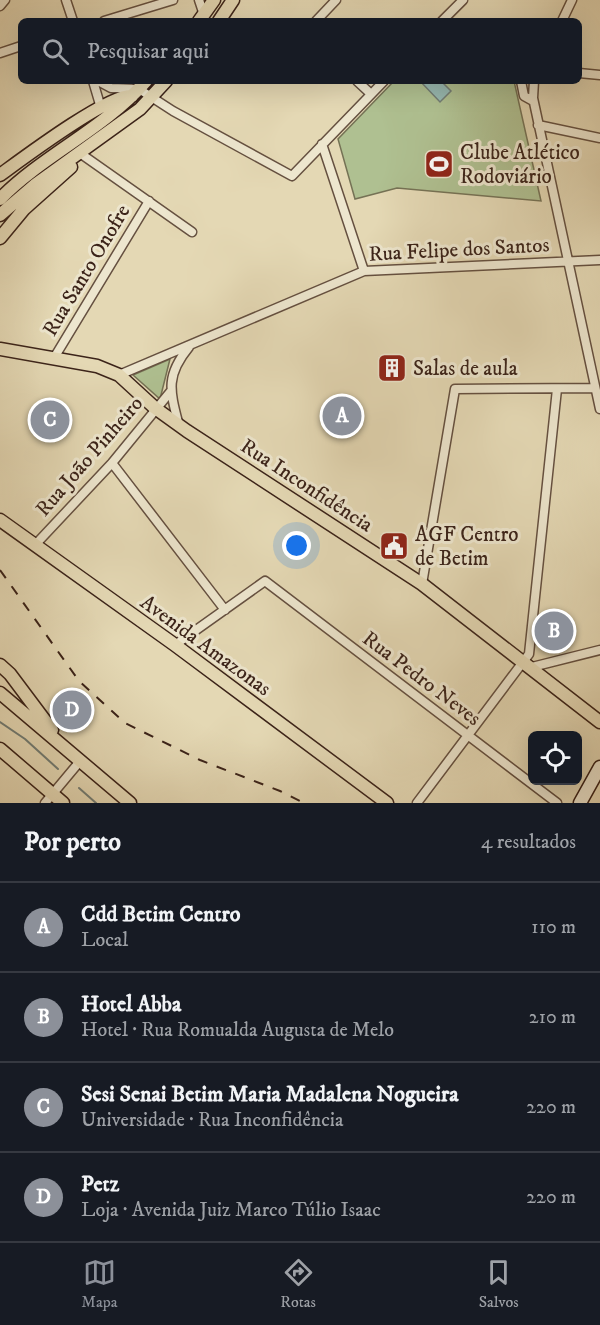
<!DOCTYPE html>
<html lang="pt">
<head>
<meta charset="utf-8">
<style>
  :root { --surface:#171b24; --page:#20242c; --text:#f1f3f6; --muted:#9ea1a6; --line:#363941; --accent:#8c9099 }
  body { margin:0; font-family:"IM FELL DW Pica",serif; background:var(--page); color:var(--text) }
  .controls { position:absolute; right:18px; bottom:18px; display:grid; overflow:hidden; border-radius:9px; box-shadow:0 6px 24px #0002 }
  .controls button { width:54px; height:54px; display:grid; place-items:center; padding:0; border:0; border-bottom:2px solid var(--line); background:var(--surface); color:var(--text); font:30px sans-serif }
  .you { position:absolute; left:297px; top:546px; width:21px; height:21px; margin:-15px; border:4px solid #fff; border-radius:50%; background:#1a73e8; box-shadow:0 0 0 9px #1a73e833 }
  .badge { display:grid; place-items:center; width:39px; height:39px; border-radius:50%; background:var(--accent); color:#fff; font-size:20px; font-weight:700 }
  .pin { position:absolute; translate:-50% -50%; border:3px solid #fff; box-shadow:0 2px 6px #0006 }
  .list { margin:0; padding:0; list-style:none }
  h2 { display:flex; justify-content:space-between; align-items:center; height:78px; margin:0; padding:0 24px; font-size:26px }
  h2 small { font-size:20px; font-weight:400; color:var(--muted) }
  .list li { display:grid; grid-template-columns:39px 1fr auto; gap:18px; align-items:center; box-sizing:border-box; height:90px; padding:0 24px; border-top:2px solid var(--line) }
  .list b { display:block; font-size:22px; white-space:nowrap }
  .list p { margin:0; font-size:20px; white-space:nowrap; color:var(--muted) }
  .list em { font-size:20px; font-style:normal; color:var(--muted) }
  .icon { flex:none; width:33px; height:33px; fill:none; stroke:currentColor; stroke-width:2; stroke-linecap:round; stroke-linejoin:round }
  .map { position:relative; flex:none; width:600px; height:803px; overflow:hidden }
  .search { position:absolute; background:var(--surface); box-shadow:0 6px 24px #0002; left:18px; right:18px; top:18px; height:66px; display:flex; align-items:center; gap:15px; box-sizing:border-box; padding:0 21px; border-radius:9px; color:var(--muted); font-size:22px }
  .sheet { height:438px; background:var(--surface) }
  nav { display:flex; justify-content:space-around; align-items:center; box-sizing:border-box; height:84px; border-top:2px solid var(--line); background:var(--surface); font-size:16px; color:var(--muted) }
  nav a { display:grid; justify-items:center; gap:3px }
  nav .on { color:var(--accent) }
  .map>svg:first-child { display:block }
  .green { fill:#afc091; stroke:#757255; stroke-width:1.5 }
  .water { fill:#96b9b2; stroke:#727d75; stroke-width:1.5 }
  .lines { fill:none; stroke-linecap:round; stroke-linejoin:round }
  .stream { stroke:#727d75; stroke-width:2 }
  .street-casing { stroke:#655040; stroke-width:11 }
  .secondary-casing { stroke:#3b2319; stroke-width:15 }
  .primary-casing { stroke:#3b2319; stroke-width:15 }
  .street { stroke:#ede6ce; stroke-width:8 }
  .secondary { stroke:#ede6ce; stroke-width:12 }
  .primary { stroke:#e4d8b4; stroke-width:12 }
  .rail { stroke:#3b2319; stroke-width:2; stroke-dasharray:10 10; stroke-linecap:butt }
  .labels { text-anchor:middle; stroke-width:6; stroke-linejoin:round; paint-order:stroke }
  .poi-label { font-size:21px; fill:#3b2319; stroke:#ede6ce; text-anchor:start }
  .street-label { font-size:21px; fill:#3b2319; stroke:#ede6ce }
</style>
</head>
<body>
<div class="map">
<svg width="600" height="803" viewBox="0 0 600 803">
  <rect width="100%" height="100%" fill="#e4d8b4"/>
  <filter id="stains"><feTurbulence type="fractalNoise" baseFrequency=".00333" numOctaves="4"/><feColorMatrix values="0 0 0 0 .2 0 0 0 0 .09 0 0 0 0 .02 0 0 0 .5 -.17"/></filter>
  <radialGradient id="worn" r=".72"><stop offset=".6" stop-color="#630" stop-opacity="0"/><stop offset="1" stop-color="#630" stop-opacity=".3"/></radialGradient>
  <!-- green -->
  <path class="green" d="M394 81H514L541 201 397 188 355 199 338 139Z
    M170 359 160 399 133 375Z"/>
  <!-- water -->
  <path class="water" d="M420 81H441L451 91 440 102Z"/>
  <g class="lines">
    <!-- stream -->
    <path class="stream" d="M0 722 25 739 58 769
      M79 788 96 803"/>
    <!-- street casing -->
    <g class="street-casing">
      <path id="street" d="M66 0 73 21
        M199 0 204 15
        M0 6 5 0
        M104 21 173 0
        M316 21 336 0
        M442 21 463 0
        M562 21 572 0
        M0 53 21 46
        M579 73 600 75
        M93 81 101 108
        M98 81 111 88 139 89 173 111 292 176 384 81
        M357 81 371 94
        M521 81 524 96 533 101
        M534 81 533 98 600 409
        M538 125 600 138
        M322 144 364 271
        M84 156 192 232
        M54 358 149 201
        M119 375 364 271 600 260
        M179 426C170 391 165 376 189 347
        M112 463 225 610
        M35 545 112 463 171 391
        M422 584 455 389 595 388
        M175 645 265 581 557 803
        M532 667 600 650
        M45 803 81 760
        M417 803 529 654 557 389"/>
    </g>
    <!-- secondary casing -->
    <g class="secondary-casing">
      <path id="secondary" d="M580 803 600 767"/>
    </g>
    <!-- primary casing -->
    <g class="primary-casing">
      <path id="primary" d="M199 21 214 0
        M219 21 233 0
        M0 175C22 159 110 93 132 96
        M0 199C43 155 103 130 146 81
        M0 215 36 184 140 109 166 81
        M0 238 24 209 71 167
        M0 349 97 366 119 375 155 408 187 431 422 584 600 722
        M0 520 175 645 387 803
        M0 665 10 674 52 730
        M0 693 130 803
        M0 749 63 803"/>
    </g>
    <!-- street -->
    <use href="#street" class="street"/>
    <!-- secondary -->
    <use href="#secondary" class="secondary"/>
    <!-- primary -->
    <use href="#primary" class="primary"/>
    <!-- rail -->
    <path class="rail" d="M0 570 79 681 125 723 200 760 280 791 304 803"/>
  </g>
  <!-- icons -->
  <defs>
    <g id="stadium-square" transform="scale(1.5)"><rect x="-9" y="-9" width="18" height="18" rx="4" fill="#8f2418" stroke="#ede6ce"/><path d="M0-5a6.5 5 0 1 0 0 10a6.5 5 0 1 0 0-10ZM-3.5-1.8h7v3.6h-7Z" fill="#fff"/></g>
    <g id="building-square" transform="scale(1.5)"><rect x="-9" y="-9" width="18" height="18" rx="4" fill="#8f2418" stroke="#ede6ce"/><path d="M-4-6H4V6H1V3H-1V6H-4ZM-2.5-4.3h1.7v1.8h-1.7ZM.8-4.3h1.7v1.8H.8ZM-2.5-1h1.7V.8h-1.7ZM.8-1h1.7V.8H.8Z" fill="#fff"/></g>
    <g id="civic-square" transform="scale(1.5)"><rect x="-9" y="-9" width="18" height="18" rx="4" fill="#8f2418" stroke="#ede6ce"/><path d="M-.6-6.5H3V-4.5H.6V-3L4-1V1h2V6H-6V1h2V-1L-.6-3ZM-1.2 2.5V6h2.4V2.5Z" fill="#fff"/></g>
  </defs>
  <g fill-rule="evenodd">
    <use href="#stadium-square" x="439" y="164"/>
    <use href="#building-square" x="392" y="368"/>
    <use href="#civic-square" x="394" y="546"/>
  </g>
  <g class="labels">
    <!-- poi labels -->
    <g class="poi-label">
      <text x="460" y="159">Clube Atlético<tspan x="460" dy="24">Rodoviário</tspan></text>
      <text x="413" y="375">Salas de aula</text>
      <text x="415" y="541">AGF Centro<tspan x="415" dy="24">de Betim</tspan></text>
    </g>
    <!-- street labels -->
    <g class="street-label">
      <text transform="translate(459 249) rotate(-3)" y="7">Rua Felipe dos Santos</text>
      <text transform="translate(86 270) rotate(-59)" y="7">Rua Santo Onofre</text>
      <text transform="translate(89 456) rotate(-49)" y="7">Rua João Pinheiro</text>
      <text transform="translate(307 485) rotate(33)" y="7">Rua Inconfidência</text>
      <text transform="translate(206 645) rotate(36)" y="7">Avenida Amazonas</text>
      <text transform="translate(422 678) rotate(37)" y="7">Rua Pedro Neves</text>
    </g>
  </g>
  <rect width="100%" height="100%" filter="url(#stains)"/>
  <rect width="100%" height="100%" fill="url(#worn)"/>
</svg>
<div class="controls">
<button><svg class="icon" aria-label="locate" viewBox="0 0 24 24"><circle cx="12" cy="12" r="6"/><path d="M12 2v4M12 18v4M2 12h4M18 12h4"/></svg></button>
</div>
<div class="you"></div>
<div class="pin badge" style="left:342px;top:416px">A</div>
<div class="pin badge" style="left:554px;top:631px">B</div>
<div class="pin badge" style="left:50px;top:420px">C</div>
<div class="pin badge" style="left:72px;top:710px">D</div>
<div class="search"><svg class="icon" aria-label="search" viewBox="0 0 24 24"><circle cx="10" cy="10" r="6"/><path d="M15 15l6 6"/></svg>Pesquisar aqui</div>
</div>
<section class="sheet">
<h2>Por perto<small>4 resultados</small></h2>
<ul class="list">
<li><span class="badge">A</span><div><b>Cdd Betim Centro</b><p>Local</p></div><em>110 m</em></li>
<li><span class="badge">B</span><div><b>Hotel Abba</b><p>Hotel · Rua Romualda Augusta de Melo</p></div><em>210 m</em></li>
<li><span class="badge">C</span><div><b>Sesi Senai Betim Maria Madalena Nogueira</b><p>Universidade · Rua Inconfidência</p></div><em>220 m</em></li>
<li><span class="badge">D</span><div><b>Petz</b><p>Loja · Avenida Juiz Marco Túlio Isaac</p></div><em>220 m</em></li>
</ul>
</section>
<nav>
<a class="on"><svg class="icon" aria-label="map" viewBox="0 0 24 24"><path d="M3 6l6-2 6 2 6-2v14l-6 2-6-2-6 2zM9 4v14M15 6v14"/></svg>Mapa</a>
<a><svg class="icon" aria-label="directions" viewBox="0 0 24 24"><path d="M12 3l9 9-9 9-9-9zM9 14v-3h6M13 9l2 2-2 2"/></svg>Rotas</a>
<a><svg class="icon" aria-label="saved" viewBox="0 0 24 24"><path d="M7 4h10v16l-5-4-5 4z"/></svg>Salvos</a>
</nav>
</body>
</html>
